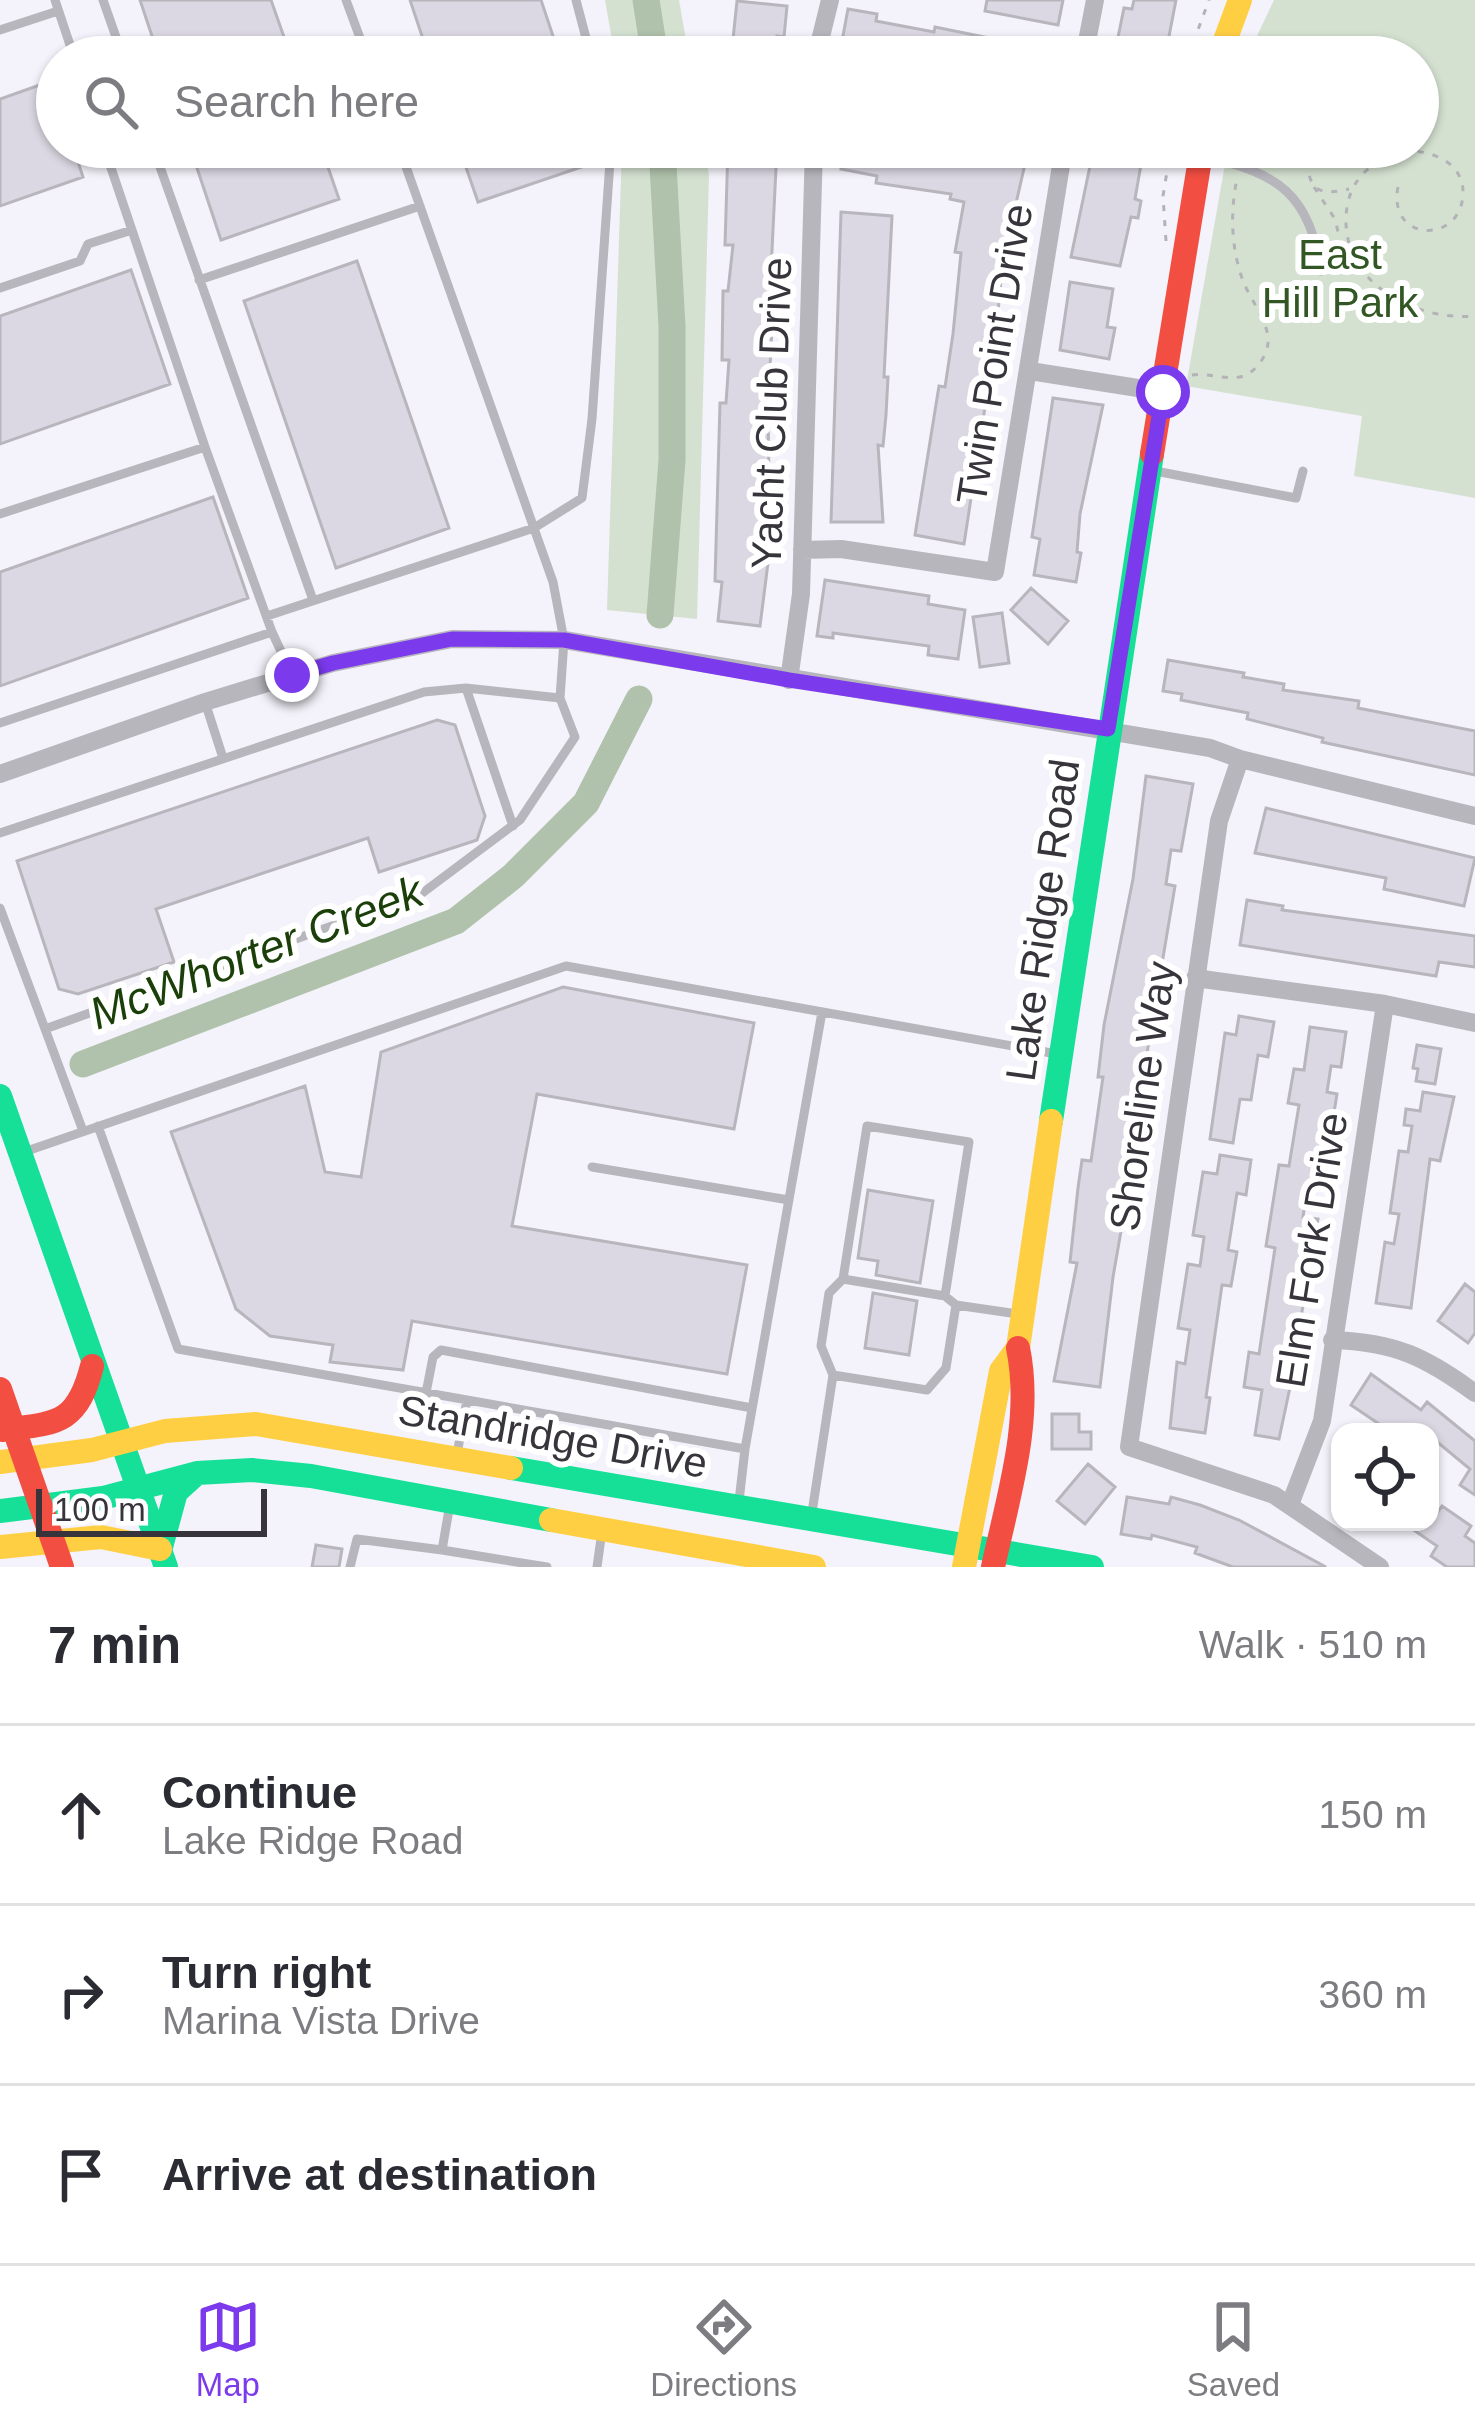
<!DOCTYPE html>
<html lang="en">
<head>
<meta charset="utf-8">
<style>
  :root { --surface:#fff; --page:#f7f7f7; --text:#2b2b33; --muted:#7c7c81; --line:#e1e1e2; --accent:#7c3aed }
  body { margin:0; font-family:Helvetica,sans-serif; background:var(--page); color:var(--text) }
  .controls { position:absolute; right:36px; bottom:36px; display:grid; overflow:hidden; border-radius:24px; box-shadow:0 3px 9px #0004 }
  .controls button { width:108px; height:108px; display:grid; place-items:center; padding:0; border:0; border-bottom:3px solid var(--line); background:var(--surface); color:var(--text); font:60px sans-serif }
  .scale { position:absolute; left:36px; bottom:30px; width:231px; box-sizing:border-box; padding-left:12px; border:6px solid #37353b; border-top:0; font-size:33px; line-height:42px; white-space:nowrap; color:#37353b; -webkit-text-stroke:9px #fff; paint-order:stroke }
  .stop { position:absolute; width:36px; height:36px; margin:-27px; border:9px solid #7c3aed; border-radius:50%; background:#fff }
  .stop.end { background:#7c3aed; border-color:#fff; box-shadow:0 3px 12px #0008 }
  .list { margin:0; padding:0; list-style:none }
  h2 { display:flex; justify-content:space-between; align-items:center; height:156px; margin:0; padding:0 48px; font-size:51px }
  h2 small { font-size:39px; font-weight:400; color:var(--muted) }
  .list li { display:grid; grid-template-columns:78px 1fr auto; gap:36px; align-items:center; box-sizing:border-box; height:180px; padding:0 48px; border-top:3px solid var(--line) }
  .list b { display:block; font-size:45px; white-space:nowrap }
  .list p { margin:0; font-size:39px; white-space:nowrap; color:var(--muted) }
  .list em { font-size:39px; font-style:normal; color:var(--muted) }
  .icon { flex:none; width:66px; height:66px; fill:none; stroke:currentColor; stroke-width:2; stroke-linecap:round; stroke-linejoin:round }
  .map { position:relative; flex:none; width:1475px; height:1567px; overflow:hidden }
  .search { position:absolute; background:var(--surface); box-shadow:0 3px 9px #0004; left:36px; right:36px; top:36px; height:132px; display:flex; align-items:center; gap:30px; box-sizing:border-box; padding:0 42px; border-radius:66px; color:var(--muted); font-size:45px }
  .sheet { height:696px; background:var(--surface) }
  nav { display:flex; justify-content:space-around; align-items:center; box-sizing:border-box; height:168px; border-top:3px solid var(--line); background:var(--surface); font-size:33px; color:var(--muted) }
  nav a { display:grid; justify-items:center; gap:6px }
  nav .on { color:var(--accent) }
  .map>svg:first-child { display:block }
  .green { fill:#d4e1d1 }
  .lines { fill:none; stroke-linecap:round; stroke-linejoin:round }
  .river { stroke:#b0c2ab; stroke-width:27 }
  .building { fill:#dbd8e3; stroke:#b8b6bc; stroke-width:3 }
  .path { stroke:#b3b2b7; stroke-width:3; stroke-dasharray:6 9; stroke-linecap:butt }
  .lane { stroke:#b8b6bd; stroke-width:9 }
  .street { stroke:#b8b6bd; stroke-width:18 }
  .fast { stroke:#16e098; stroke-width:24 }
  .slow { stroke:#ffcf43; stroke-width:24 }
  .jam { stroke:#f24e42; stroke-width:24 }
  .route { stroke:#7c3aed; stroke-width:15 }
  .labels { text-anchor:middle; stroke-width:12; stroke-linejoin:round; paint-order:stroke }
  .park-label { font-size:42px; fill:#335724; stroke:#fff }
  .street-label { font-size:42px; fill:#37353b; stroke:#fff }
  .water-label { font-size:45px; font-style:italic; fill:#1b3f09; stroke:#fff }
</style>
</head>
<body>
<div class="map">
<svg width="1475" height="1567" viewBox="0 0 1475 1567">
  <rect width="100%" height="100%" fill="#f4f2fa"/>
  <!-- green -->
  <path class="green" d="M605 0H679L689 57H615Z
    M1274 0H1475V498L1354 476 1362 416 1186 386 1228 147H1418V57H1247Z
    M622 147H704L709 175 697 619 607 610Z"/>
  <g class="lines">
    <!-- river -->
    <path class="river" d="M646 0 655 57
      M660 615 672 460V326L662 147
      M83 1064 456 921 513 876 586 803 639 699"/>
  </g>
  <!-- building -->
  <path class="building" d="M140 0H271L291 57H159Z
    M410 0H541L560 57H429Z
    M987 0H1063L1058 25 985 11Z
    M1134 0H1176L1165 57H1114L1124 8 1132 9Z
    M737 1 787 6 784 37 777 36 778 57H721V40L733 39Z
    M848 9 877 14 876 21 934 32 935 27 1053 51 1052 57H839Z
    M51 81 57 100V147H73L83 177 0 206V99Z
    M190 147H321L339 199 221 240Z
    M459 147H590L596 162 478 202Z
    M728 147H777L770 292H774L768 404 769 483 765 517 766 555H769L760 626 718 621 722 582 715 581 720 403H726L729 360H722L723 291H728L733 245H725Z
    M845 147H943L1025 164 1003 260 995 342 964 544 915 535 939 386 945 387 953 334 961 253 955 252 964 202 950 199 951 194 876 183 877 176 841 169Z
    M1094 147H1144L1135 199 1141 201 1138 218 1131 217 1120 266 1071 257Z
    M841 212 892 216 884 377H888L886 415 883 446 878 445 883 522H831Z
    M357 261 449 528 336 568 244 301Z
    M131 270 170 384 0 444V316Z
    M1070 282 1113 289 1107 327 1115 328 1109 359 1060 350Z
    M1053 398 1103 405 1080 514 1077 552 1081 553 1076 582 1034 575 1040 539 1032 537Z
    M213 497 248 598 0 686V572Z
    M825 580 929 596 928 604 965 610 958 659 928 655 929 646 833 633V638L817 636Z
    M1031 588 1068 621 1048 644 1011 610Z
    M1002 613 1009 663 980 667 973 617Z
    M1168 660 1244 673 1243 677 1284 684 1283 690 1359 701 1358 708 1475 731V775L1322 742 1323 738 1247 719 1248 713 1181 700 1182 694 1163 691Z
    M437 720 455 725 485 816 477 840 379 872 368 838 156 909 174 962 78 994 59 989 17 861Z
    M1146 776 1193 784 1181 851 1171 850 1166 884 1175 886 1128 1167 1132 1168 1113 1277 1100 1387 1054 1381 1077 1263 1070 1262 1078 1188 1082 1160 1091 1161 1103 1077H1098L1104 1025 1133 879Z
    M1266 808 1475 858 1464 906 1384 889 1386 878 1255 853Z
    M1247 900 1283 906 1282 910 1475 936V967L1439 962 1436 976 1240 945Z
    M563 987 754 1023 734 1129 537 1094 512 1226 747 1265 727 1374 412 1321 403 1370 330 1362 333 1345 270 1336 236 1309 171 1132 305 1086 325 1172 361 1177 381 1052Z
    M1239 1016 1274 1022 1268 1057 1258 1055 1251 1100 1240 1099 1233 1143 1210 1139 1225 1033 1236 1035Z
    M1310 1027 1346 1032 1341 1067 1331 1066 1327 1092 1337 1094 1322 1187 1308 1185 1303 1217 1318 1219 1315 1235 1304 1233 1299 1263 1310 1265 1296 1347 1287 1345 1282 1376 1292 1378 1279 1439 1255 1435 1262 1390 1244 1387 1249 1352 1259 1354 1275 1248 1266 1246 1279 1165 1289 1166 1299 1105 1288 1103 1294 1069 1304 1070Z
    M1417 1045 1441 1049 1435 1084 1416 1081 1418 1069 1413 1068Z
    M1423 1092 1454 1097 1440 1161 1430 1159 1411 1308 1376 1303 1385 1242 1394 1244 1399 1214 1390 1213 1399 1151 1408 1152 1412 1126 1404 1125 1406 1109 1420 1111Z
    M1220 1155 1251 1160 1246 1195 1237 1193 1228 1250 1237 1252 1231 1286 1222 1285 1206 1397 1210 1398 1205 1433 1170 1428 1177 1362 1185 1364 1190 1330 1178 1328 1188 1264 1200 1266 1204 1237 1193 1235 1203 1172 1217 1174Z
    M868 1190 933 1201 920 1283 876 1275 878 1261 858 1258Z
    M1465 1284 1475 1292V1333L1468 1343 1438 1321Z
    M873 1293 917 1301 909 1355 865 1348Z
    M1371 1374 1421 1410 1427 1402 1475 1441V1495L1460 1485 1470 1469 1430 1436V1432H1391L1351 1405Z
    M1052 1414H1079V1432H1091V1449H1052Z
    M1088 1464 1115 1487 1085 1524 1057 1501Z
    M1127 1497 1169 1504 1171 1497 1200 1505 1239 1520 1326 1567H1233L1195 1553 1197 1547 1152 1535 1151 1539 1121 1534Z
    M1442 1506 1471 1526 1465 1536 1475 1543V1567H1447L1431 1556 1437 1546 1402 1522H1431Z
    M316 1545 342 1549 339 1567H312Z"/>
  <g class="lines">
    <!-- path -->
    <path class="path" d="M1188 57 1209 0
      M1301 147C1313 176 1303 200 1349 189
      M1314 187 1335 219 1345 261
      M1398 187C1387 243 1463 245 1463 192 1463 176 1453 163 1438 157 1420 149 1402 149 1385 158 1360 171 1348 188 1346 216 1343 284 1415 321 1475 316
      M1166 241 1163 196 1171 147
      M1192 375C1210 372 1232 383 1248 374 1258 368 1267 355 1268 343 1270 324 1250 299 1243 281 1231 248 1230 213 1237 178"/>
    <!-- lane -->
    <path class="lane" d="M55 0 74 57
      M103 0 123 57
      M346 0 367 57
      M576 0 591 57
      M0 30 58 11
      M104 147 205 447 272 632 292 675
      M153 147 313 600
      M1205 157C1279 173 1309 194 1321 271
      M199 280 420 206
      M0 288 80 261 88 244 132 230
      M1150 470 1296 498 1303 471
      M0 514 205 447
      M267 616 534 528 582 498 592 419 611 147
      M466 688 513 826
      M205 702 223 758
      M0 723 272 632
      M0 833 424 692 466 688 560 698 564 640 553 582 399 147
      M0 908 83 1131
      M45 1029 421 894 520 820 575 737 560 698
      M98 1126 178 1349 745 1449
      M21 1153 566 966 1057 1054
      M592 1167 789 1200
      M843 1279 945 1296 956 1305 1018 1314
      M945 1296 969 1142 867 1126 843 1279 829 1293 821 1346 833 1375 927 1390 946 1368 956 1305
      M426 1393 433 1357 441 1350 752 1408
      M457 1454 467 1400
      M739 1501 745 1449 822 1012
      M811 1519 833 1375
      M442 1550 547 1567
      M350 1567 357 1539 442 1550 450 1504
      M597 1567 602 1531"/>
    <!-- street -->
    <path class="street" d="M816 57 830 0
      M1084 57 1095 0
      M1030 371 1163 392
      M802 550 841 549 995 572 1064 147
      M789 680 801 594 814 147
      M1240 759 1219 821 1129 1447 1274 1495 1380 1567
      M0 774 205 702 333 663 452 639 564 640 1210 748 1240 759 1475 816
      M1195 978 1385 1004 1475 1023
      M1332 1340C1395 1342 1426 1357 1475 1393
      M1291 1502 1322 1421 1385 1004"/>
    <!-- fast -->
    <path class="fast" d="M0 1096 166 1567
      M1051 1121 1152 454
      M511 1468 1092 1567
      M0 1511 103 1498 197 1473 252 1470 311 1476 551 1520
      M161 1547 176 1492 197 1473"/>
    <!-- slow -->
    <path class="slow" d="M1219 57 1240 0
      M0 1462 92 1450 165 1431 256 1424 511 1468
      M551 1520 814 1567
      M0 1547 101 1537 160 1549
      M964 1567 1001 1371 1018 1348 1051 1121"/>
    <!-- jam -->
    <path class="jam" d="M1152 454 1202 147
      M0 1389 62 1567
      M2 1430C57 1423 77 1425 92 1366
      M993 1567C1008 1497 1033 1420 1018 1348"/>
  </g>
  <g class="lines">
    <!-- route -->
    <path class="route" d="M292 675 333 663 452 639 564 640 789 680 1108 729 1163 392"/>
  </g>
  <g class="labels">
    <!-- park labels -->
    <g class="park-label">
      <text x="1340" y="269">East<tspan x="1340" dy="48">Hill Park</tspan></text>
    </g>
    <!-- street labels -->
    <g class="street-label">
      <text transform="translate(994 354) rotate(-81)" y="15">Twin Point Drive</text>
      <text transform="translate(771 413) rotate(-88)" y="15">Yacht Club Drive</text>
      <text transform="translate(1042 920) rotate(-82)" y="15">Lake Ridge Road</text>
      <text transform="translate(1142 1096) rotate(-82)" y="15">Shoreline Way</text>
      <text transform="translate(1311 1250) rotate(-81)" y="15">Elm Fork Drive</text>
      <text transform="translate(553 1436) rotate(10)" y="15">Standridge Drive</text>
    </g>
    <!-- water labels -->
    <g class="water-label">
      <text transform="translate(256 952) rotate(-21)" y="16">McWhorter Creek</text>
    </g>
  </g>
</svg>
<div class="controls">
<button><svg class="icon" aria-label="locate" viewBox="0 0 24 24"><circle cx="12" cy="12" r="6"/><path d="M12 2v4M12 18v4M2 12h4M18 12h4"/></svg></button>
</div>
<div class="scale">100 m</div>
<div class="stop" style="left:1163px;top:392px"></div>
<div class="stop end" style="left:292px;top:675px"></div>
<div class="search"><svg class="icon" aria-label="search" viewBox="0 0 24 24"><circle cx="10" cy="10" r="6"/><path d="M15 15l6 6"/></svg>Search here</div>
</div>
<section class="sheet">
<h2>7 min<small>Walk · 510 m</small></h2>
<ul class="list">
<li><svg class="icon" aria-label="ahead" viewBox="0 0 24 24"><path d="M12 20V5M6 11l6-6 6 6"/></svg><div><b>Continue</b><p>Lake Ridge Road</p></div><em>150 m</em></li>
<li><svg class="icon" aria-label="right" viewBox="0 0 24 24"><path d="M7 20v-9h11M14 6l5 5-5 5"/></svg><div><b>Turn right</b><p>Marina Vista Drive</p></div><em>360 m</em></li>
<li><svg class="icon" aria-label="arrive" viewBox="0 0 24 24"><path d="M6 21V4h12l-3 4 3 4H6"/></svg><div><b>Arrive at destination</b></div></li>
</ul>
</section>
<nav>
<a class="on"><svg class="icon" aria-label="map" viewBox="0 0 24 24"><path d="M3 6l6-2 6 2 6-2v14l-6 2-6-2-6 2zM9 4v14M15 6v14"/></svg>Map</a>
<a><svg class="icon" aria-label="directions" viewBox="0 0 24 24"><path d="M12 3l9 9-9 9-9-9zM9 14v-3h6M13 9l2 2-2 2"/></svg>Directions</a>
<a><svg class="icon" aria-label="saved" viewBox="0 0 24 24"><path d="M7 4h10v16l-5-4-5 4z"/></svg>Saved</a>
</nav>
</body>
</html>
